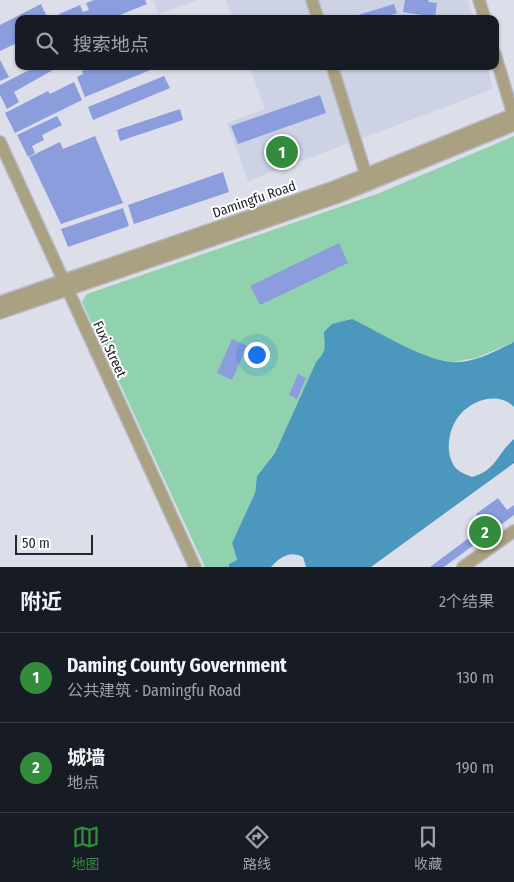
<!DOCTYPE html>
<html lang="zh">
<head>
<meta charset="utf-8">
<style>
  :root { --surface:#171b24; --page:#20242c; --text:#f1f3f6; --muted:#9ea1a6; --line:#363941; --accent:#338c3c }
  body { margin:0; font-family:"Fira Sans Condensed","Noto Sans SC",sans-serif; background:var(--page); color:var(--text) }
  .scale { position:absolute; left:15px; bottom:12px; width:78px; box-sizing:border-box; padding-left:5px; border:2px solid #26272b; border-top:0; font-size:14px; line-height:18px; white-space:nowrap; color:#26272b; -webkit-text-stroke:4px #fff; paint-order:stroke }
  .you { position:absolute; left:256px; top:354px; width:18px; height:18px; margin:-12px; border:4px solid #fff; border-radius:50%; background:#1a73e8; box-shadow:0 0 0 8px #1a73e833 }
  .badge { display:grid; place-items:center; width:32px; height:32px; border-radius:50%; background:var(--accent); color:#fff; font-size:16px; font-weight:700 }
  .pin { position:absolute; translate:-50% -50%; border:2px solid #fff; box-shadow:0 1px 5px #0006 }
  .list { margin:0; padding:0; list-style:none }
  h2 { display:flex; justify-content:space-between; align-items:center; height:65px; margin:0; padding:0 20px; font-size:21px }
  h2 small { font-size:16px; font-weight:400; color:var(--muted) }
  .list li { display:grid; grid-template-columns:32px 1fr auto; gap:15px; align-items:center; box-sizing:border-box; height:90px; padding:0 20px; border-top:1px solid var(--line) }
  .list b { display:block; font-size:19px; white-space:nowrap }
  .list p { margin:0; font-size:16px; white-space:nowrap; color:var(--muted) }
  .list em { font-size:16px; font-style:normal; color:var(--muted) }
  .icon { flex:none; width:28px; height:28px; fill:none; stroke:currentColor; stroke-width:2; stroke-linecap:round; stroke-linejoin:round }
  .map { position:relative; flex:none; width:514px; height:567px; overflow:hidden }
  .search { position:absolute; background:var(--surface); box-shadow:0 1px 4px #0004; left:15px; right:15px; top:15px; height:55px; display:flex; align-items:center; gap:12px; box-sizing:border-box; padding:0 18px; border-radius:10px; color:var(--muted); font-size:19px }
  .sheet { height:245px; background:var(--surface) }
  nav { display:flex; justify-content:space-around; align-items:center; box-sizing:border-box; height:70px; border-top:1px solid var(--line); background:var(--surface); font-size:14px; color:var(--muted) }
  nav a { display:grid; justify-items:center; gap:2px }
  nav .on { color:var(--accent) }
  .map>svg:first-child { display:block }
  .built { fill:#cdd3e5 }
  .green { fill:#90d2ad }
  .water { fill:#4c97be }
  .building { fill:#8b9ddc }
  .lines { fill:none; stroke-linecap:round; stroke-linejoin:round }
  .minor-casing { stroke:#b8bac4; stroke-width:14 }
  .minor { stroke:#aaa082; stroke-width:11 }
  .labels { text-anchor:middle; stroke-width:4; stroke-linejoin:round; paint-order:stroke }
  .street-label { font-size:14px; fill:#26272b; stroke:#fff }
</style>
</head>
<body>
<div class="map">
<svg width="514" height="567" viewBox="0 0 514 567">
  <rect width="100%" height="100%" fill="#dcdfea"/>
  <!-- built -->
  <path class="built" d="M153 0H198L158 14Z
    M226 0H468L473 19H233Z
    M249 66H487L493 89 248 181 227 123 265 109Z"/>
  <!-- green -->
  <path class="green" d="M514 136V342L476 358 453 362 324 339C327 351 324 354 316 362L275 453 257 476 255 493 232 543 237 561 229 564V567H205L82 302 87 294 377 194Z"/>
  <!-- water -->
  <path class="water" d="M352 319C379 332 423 360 452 362 472 364 496 351 514 342V407C499 391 471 400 459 416 449 428 445 450 453 464 456 471 465 474 472 477 497 470 496 455 514 439V463L371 567H306L303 557C290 550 280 557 271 567H229V564L237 560 232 543 255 493 257 476 275 453 316 362C328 350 324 347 324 332L332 324Z"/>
  <!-- building -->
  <path class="building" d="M94 0H145L147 4 110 19H61L59 14 80 5 83 12 89 10 86 3Z
    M405 0H429L428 2 437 3 435 17 403 12Z
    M41 4 48 19H19V42L0 51V25Z
    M394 4 397 13 378 19H345Z
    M0 60 9 77 0 81Z
    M37 66H60L14 92 19 102 7 109 0 95V85Z
    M94 66H97L98 68 103 66H160L85 97 77 77 83 74 82 71Z
    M164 76 170 88 93 120 88 107Z
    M74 82 82 100 15 133 5 113 48 91 50 94Z
    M320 95 326 113 238 144 231 126Z
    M180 109 183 120 120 141 117 130Z
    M57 116 62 125 42 135 44 140 32 146 35 153 28 157 17 135Z
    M95 136 123 203 61 224 29 157 60 142 63 149Z
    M223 172 229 192 134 224 128 205Z
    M123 208 129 226 68 247 61 229Z
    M339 243 348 263 260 305 250 286Z
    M232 339 247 346 232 380 217 373Z
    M298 374 306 378 297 399 289 395Z
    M498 498 507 510 514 505V515L444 567H430L485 526 476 514Z"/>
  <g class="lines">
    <!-- minor casing -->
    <g class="minor-casing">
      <path id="minor" d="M312 0 318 19
        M479 0 485 19
        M495 54 513 114
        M332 66 366 175
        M0 142 195 567
        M0 302 334 187 514 114
        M0 313 338 197 514 125
        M463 567 514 531"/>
    </g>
    <!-- minor -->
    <use href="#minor" class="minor"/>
  </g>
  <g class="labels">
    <!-- street labels -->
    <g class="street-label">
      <text transform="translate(254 199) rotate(-19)" y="5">Damingfu Road</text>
      <text transform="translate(110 349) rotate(65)" y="5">Fuxi Street</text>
    </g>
  </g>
</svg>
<div class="scale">50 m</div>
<div class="you"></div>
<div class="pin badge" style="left:282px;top:152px">1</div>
<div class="pin badge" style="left:485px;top:532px">2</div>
<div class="search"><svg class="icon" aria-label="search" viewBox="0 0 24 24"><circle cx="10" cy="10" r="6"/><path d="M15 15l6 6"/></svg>搜索地点</div>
</div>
<section class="sheet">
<h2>附近<small>2个结果</small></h2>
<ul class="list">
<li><span class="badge">1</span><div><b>Daming County Government</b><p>公共建筑 · Damingfu Road</p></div><em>130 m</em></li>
<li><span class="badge">2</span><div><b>城墙</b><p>地点</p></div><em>190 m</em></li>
</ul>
</section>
<nav>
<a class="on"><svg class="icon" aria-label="map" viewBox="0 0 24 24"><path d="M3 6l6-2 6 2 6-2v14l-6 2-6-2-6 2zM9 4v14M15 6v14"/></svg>地图</a>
<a><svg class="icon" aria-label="directions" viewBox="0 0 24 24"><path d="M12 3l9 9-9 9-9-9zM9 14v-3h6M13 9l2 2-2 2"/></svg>路线</a>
<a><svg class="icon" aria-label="saved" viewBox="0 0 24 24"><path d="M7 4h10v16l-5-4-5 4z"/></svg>收藏</a>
</nav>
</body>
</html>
